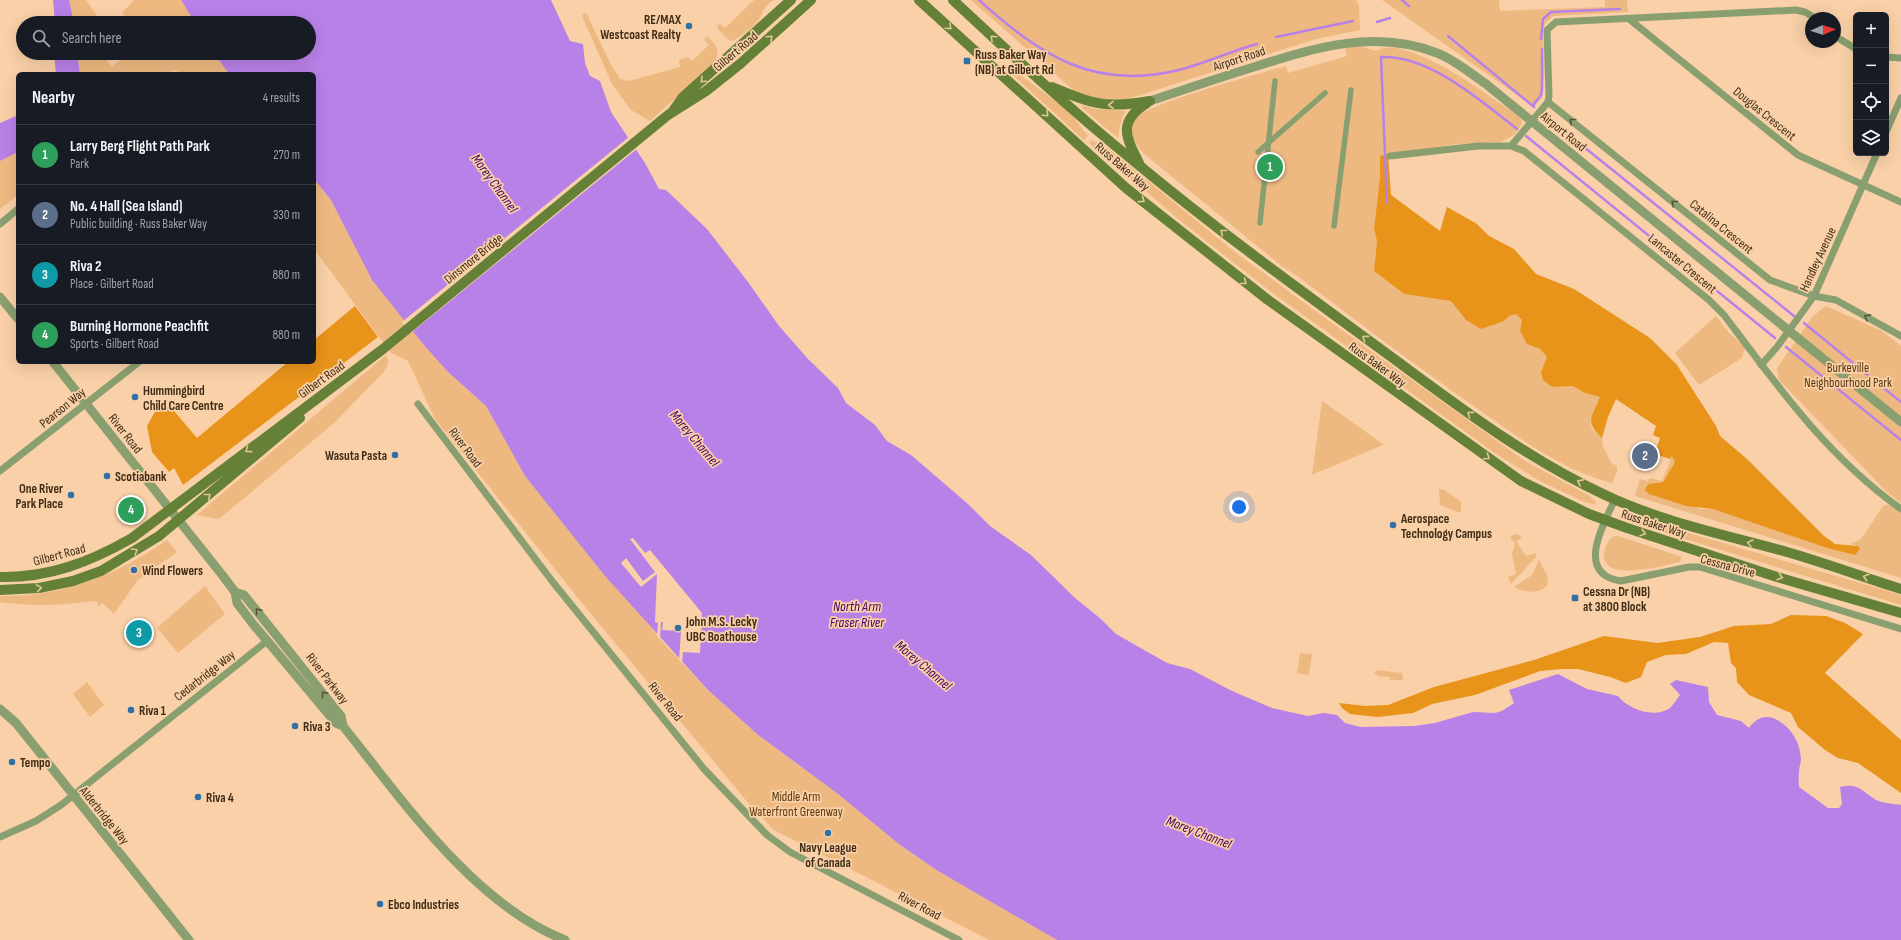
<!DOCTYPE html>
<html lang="en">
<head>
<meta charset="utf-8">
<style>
  :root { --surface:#171b24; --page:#242831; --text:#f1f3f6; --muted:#9ea1a6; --line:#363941; --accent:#1a73e8 }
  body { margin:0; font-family:"Sofia Sans Condensed",sans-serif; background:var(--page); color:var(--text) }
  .controls { position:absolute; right:12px; top:12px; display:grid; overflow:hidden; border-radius:6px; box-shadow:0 4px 16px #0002 }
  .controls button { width:36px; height:36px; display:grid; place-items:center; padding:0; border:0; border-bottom:1px solid var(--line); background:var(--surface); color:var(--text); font:20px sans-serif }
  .compass { position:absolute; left:1805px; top:12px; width:36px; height:36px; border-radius:50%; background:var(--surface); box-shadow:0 4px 16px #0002; rotate:87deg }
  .you { position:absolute; left:1239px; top:507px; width:14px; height:14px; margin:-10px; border:3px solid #fff; border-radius:50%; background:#1a73e8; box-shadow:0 0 0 6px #1a73e833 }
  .badge { display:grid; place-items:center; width:26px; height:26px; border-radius:50%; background:var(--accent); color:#fff; font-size:13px; font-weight:700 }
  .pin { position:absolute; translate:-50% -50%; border:2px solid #fff; box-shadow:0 1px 4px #0006 }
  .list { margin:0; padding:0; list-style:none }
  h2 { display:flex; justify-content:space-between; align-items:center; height:52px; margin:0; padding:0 16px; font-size:17px }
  h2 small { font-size:13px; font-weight:400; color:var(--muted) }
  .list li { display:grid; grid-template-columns:26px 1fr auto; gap:12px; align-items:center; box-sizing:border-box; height:60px; padding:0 16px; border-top:1px solid var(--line) }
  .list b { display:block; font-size:15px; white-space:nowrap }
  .list p { margin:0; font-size:13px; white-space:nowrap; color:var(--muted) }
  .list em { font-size:13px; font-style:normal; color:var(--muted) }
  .icon { flex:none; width:22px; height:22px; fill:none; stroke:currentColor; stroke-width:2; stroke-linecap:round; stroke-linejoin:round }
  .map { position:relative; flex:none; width:1901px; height:940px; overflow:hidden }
  .search { position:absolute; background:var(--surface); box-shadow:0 4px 16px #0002; left:16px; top:16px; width:300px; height:44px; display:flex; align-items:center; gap:10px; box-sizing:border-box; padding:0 14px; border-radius:22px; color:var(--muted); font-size:15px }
  .panel { position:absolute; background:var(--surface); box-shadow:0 4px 16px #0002; left:16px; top:72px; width:300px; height:292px; border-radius:6px }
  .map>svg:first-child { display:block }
  .green { fill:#eeb981 }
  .forest { fill:#e8931a }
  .water { fill:#b881e8 }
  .pier { fill:#f9d0a7 }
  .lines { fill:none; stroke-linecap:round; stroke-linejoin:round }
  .stream { stroke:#b881e8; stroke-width:2.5 }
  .pedestrian { stroke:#8a9f70; stroke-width:5.5 }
  .minor { stroke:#8a9f70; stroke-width:7 }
  .tertiary { stroke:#8a9f70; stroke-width:9 }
  .secondary { stroke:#658138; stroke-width:10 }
  .oneway { stroke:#e3c496 }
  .oneway2 { stroke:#595436 }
  .poi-dot { fill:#2f6fa5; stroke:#f9d0a7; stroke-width:1.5 }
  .labels { text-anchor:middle; stroke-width:3.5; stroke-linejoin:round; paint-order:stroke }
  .poi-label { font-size:13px; font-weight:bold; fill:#3f2c16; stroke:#f9d0a7; text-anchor:start }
  .street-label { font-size:13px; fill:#3f2c16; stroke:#f9d0a7 }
  .park-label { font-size:13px; fill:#5a380c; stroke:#f9d0a7 }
  .water-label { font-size:14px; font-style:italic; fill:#400264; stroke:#f9d0a7 }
</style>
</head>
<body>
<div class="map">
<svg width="1901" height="940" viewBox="0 0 1901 940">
  <rect width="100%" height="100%" fill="#f9d0a7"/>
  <!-- green -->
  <path class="green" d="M69 0H86L102 23H74Z
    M134 0H181L195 23H130L122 13Z
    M754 0H775C767 2 764 10 761 16 759 22 739 39 732 41L727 39 718 29 717 26 720 24 725 28Z
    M971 0H1356L1359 5 1360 30 1316 39 1131 98C1105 101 1097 101 1073 90Z
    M1382 0H1499L1500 11 1605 7V0H1627L1628 12 1553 16 1543 26 1544 75 1542 98 1534 107Z
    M586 12 610 63 620 79 629 81 680 67 679 60 688 57 692 61 709 45 704 40 707 36C718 47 721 50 713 65L650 121 631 110 612 84 582 16Z
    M1360 46 1376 51C1401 34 1474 85 1495 100 1504 106 1516 112 1522 121L1521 126 1514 135 1501 142 1456 144 1380 156V177L1374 229 1377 241 1374 271 1404 294 1451 301 1466 320 1504 321 1509 316 1516 314 1522 320 1520 331 1527 344 1540 349 1547 357 1541 372 1552 387 1573 385 1585 393 1600 397 1590 422 1592 429 1602 438 1603 446 1611 463 1617 466V472L1612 483C1561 470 1518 437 1475 407 1416 366 1358 322 1300 278L1283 267 1143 153C1136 144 1127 132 1134 120 1143 104 1262 73 1286 66L1288 73 1347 56 1345 48Z
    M77 53H100L112 67 128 53H214L229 74H185L174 70 165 74H80Z
    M1005 64 1068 110 1088 136 1084 140 1003 66Z
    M1082 105 1095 109 1125 111 1120 125 1118 138 1082 108Z
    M1091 140 1109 149 1236 253 1325 318 1525 461 1588 495 1596 502V505L1582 501 1540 481 1496 454 1270 291 1183 223 1089 143Z
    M18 152V195L0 209V161Z
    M314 179 331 200 448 372 486 406 525 476 649 624 658 637 708 690 757 734 838 794 900 845 938 871 1057 940H989L774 830 749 804 581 602 435 419 408 361 391 353 314 249Z
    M1826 306 1882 331 1901 346V503L1885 490 1779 380 1777 368 1813 316Z
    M1716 316 1729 333 1745 347 1742 358 1699 385 1675 353Z
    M386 355 389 362 383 373 333 424 219 519 197 515Z
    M1322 401 1383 444V445L1312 475Z
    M1672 456 1675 462 1663 482 1653 483 1700 509H1713L1742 518 1827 548 1855 555 1858 546 1851 544 1861 539 1883 506C1890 502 1895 509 1901 513V578L1635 496 1640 479 1648 481 1650 478 1662 481Z
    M1439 489H1443L1461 502V513L1440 505Z
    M1634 517 1901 595V605L1639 525 1634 521Z
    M1517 534 1522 538 1516 541 1526 556 1535 553 1537 556 1511 584 1508 577 1516 574 1512 554 1515 543 1510 538 1512 535Z
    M1615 536H1618L1682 557 1680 562C1665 565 1602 584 1604 554 1605 546 1608 539 1615 536Z
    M167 540 177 552 138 580 114 614 102 603 98 607 97 601C63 605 33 607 0 602V596C63 597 116 575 167 540Z
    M1539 560 1548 577 1547 586C1537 595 1525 592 1514 587L1532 575Z
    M205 586 225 614 178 653 157 628Z
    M1300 653 1312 654 1309 675 1297 673Z
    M1376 670 1402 673 1403 680H1390V677L1377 676V674H1374Z
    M87 682 104 705 90 717 73 694Z"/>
  <!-- forest -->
  <path class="forest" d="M1388 154 1391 195 1440 231 1447 207 1477 224 1489 236 1514 249 1536 274 1574 289 1650 338 1677 365 1716 426 1720 436 1747 459 1824 536 1835 544 1858 546 1860 549 1855 555 1827 548 1713 509 1686 506 1649 494 1645 490 1646 487 1649 484 1663 482 1675 462 1672 456 1670 459 1655 454 1660 438 1653 435 1656 426 1616 399 1608 417 1602 438C1584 421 1592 418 1600 397L1585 393 1573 386 1552 387 1543 380 1541 372 1547 357 1540 349 1527 344 1520 331 1522 320 1516 314 1509 316 1504 321 1481 329 1466 320 1451 301 1404 294 1374 271 1377 241 1374 229 1380 177V156Z
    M355 306 378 337 183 485 174 468 169 472 152 452 147 426 156 410 169 405 197 438 288 362H314V340Z
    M1791 615 1826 616 1845 623 1863 634 1825 673 1901 740V793L1858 763 1838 758 1825 750 1798 727 1791 713 1749 695 1737 682 1736 668 1731 663 1728 643 1714 642 1686 654 1666 655 1647 662 1641 677 1626 683 1610 677 1578 669H1561L1540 671 1475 695 1432 704 1413 713 1378 717 1350 714 1342 708 1339 703 1365 706 1388 705 1434 687 1534 660 1604 636 1657 643 1700 637 1734 626 1771 624Z"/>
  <!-- water -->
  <path class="water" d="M53 0H69L74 23H55Z
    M181 0H551L570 41 583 44 585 63 590 76 600 81 611 112 645 163 659 189 666 190 707 229 748 282 779 326 808 359 838 388 846 403 875 425 887 441 911 455 968 504 990 526 1031 555 1074 597 1101 619 1116 634 1167 663 1190 669 1232 691 1272 708 1308 716 1323 713 1337 715 1345 723 1360 727 1414 726 1435 723 1473 712 1495 713 1502 711 1514 703 1509 690 1558 674 1587 689 1618 696C1628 709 1654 719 1670 708 1673 705 1677 699 1680 695L1670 684 1676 680 1708 687 1709 702 1717 715 1741 721 1749 728C1755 720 1762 715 1773 718 1790 725 1800 741 1801 759 1801 763 1799 767 1799 772 1798 777 1799 782 1799 787L1828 808H1839L1842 804 1840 787C1858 782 1863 792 1876 800 1883 803 1894 804 1901 805V940H1057L938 871 900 845 838 794 757 734 708 690 605 576 525 476 486 406 448 372 423 344 372 280 331 200 314 179V74H229L214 53H309V23H195Z
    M54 53H77L80 74H56Z
    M18 115V152L0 161V123Z"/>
  <!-- pier -->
  <path class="pier" d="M630 136 638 148 411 333 402 322Z
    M633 538 645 553 650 550 702 613 700 653 683 652 682 663 679 660 681 631 662 630 663 622H661L660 639 657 636 658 623 655 622 657 574 641 587 621 563 626 558 643 581 655 572 630 539Z"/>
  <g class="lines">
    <!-- stream -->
    <path class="stream" d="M979 0C1040 55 1093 91 1179 70 1206 63 1231 51 1257 44
      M1402 0 1409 6
      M1377 22 1390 18
      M1448 36 1534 107
      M1276 37 1353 21
      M1541 39 1543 19 1551 12 1620 9
      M1533 105 1541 95 1542 89V49
      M1543 114 1794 316
      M1526 136 1775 338
      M1387 203 1381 57C1430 55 1481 101 1517 129
      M1804 323 1901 402
      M1786 347 1901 440"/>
    <!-- pedestrian -->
    <path class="pedestrian" d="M1258 152 1325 93
      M1260 223 1275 81
      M1334 226 1351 90"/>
    <!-- minor -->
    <path class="minor" d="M1629 19 1798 155 1901 202
      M1835 36 1856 49
      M1886 57 1901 58
      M1548 102 1770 280 1814 296 1836 300 1901 336
      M1886 132 1901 98
      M1511 146 1548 102 1549 96 1547 30 1556 22 1796 10 1805 12 1815 18
      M1390 156 1478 146H1511L1524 151 1709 300 1724 315C1778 387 1827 456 1901 509
      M0 224 18 209
      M1761 365 1777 347 1814 296 1877 153
      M418 404 552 581 704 769 767 835 790 852 959 940
      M0 471 139 362
      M1615 499C1604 524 1574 574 1621 581L1689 567H1700L1901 629
      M0 837 36 821 61 805 267 641"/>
    <!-- tertiary -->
    <path class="tertiary" d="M1150 101C1186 89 1221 77 1257 66 1317 47 1376 29 1437 53 1455 60 1470 73 1486 84L1901 422
      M0 297 18 319
      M53 362 223 576 235 592 237 603 253 624 336 723 343 726
      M235 592 244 595 341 716 343 726C402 800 475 905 565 940
      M0 709 16 723 189 940"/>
    <!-- secondary -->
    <path class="secondary" d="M919 0 1126 188 1268 300 1521 481 1589 514 1627 528 1777 577 1901 613
      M953 0C1014 57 1075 114 1140 166 1216 229 1296 287 1375 345 1448 398 1521 456 1603 494 1661 522 1726 535 1787 552 1825 563 1863 577 1901 589
      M1052 87C1093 104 1105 109 1150 101
      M673 111 683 97 791 0
      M1139 163C1126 137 1117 122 1147 103
      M0 577C49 578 90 562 132 538L383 349 668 115 706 91 740 64 811 0
      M0 590 39 588 73 581 101 571 159 536 300 418"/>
  </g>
  <!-- one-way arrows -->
  <defs><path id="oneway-chevron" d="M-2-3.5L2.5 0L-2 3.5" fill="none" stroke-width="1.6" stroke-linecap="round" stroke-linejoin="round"/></defs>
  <g class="oneway">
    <use href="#oneway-chevron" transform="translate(949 27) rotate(42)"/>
    <use href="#oneway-chevron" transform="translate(770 38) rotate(-43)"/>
    <use href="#oneway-chevron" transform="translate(993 38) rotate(-137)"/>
    <use href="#oneway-chevron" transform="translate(703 80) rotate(138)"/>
    <use href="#oneway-chevron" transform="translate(1111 105) rotate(180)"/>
    <use href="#oneway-chevron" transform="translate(1046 114) rotate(43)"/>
    <use href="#oneway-chevron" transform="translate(1142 200) rotate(37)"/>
    <use href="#oneway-chevron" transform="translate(1223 232) rotate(-142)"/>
    <use href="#oneway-chevron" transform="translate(1244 282) rotate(38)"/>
    <use href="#oneway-chevron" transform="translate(1365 338) rotate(-144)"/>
    <use href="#oneway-chevron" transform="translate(1470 414) rotate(-144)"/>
    <use href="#oneway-chevron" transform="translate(248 450) rotate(143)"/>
    <use href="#oneway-chevron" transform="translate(1487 457) rotate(35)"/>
    <use href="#oneway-chevron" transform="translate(1580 482) rotate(-152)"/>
    <use href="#oneway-chevron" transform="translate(208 496) rotate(-39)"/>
    <use href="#oneway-chevron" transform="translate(1643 533) rotate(18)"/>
    <use href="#oneway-chevron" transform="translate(1750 543) rotate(-166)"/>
    <use href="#oneway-chevron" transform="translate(135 551) rotate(-31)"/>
    <use href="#oneway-chevron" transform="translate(1780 577) rotate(17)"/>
    <use href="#oneway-chevron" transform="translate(1866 577) rotate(-162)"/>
    <use href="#oneway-chevron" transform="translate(39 588) rotate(-9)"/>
  </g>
  <g class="oneway2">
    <use href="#oneway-chevron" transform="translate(1572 121) rotate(-141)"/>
    <use href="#oneway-chevron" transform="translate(1674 203) rotate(-141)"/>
    <use href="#oneway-chevron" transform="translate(1867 317) rotate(-151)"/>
    <use href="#oneway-chevron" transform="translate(258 611) rotate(-130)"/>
    <use href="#oneway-chevron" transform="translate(324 694) rotate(-128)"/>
  </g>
  <!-- markers -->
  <g class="poi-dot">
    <circle cx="689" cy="26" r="4"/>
    <rect x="963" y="57" width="8" height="8" rx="2"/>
    <circle cx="135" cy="397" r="4"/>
    <circle cx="395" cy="455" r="4"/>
    <circle cx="107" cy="476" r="4"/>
    <circle cx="71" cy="495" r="4"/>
    <circle cx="1393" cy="525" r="4"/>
    <circle cx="134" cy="570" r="4"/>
    <rect x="1571" y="594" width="8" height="8" rx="2"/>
    <circle cx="678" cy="628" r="4"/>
    <circle cx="131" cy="710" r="4"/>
    <circle cx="295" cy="726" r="4"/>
    <circle cx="12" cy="762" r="4"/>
    <circle cx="198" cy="797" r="4"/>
    <circle cx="828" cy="833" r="4"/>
    <circle cx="380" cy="904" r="4"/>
  </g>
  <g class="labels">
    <!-- poi labels -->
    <g class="poi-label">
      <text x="681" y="24" text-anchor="end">RE/MAX<tspan x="681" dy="15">Westcoast Realty</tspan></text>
      <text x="975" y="59">Russ Baker Way<tspan x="975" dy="15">(NB) at Gilbert Rd</tspan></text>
      <text x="143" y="395">Hummingbird<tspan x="143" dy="15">Child Care Centre</tspan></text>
      <text x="387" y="460" text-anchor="end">Wasuta Pasta</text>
      <text x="115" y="481">Scotiabank</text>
      <text x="63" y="493" text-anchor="end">One River<tspan x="63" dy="15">Park Place</tspan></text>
      <text x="1401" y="523">Aerospace<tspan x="1401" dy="15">Technology Campus</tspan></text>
      <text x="142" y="575">Wind Flowers</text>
      <text x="1583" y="596">Cessna Dr (NB)<tspan x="1583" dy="15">at 3800 Block</tspan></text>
      <text x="686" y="626">John M.S. Lecky<tspan x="686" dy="15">UBC Boathouse</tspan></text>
      <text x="139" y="715">Riva 1</text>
      <text x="303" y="731">Riva 3</text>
      <text x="20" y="767">Tempo</text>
      <text x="206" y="802">Riva 4</text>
      <text x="828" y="852" text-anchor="middle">Navy League<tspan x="828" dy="15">of Canada</tspan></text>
      <text x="388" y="909">Ebco Industries</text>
    </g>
    <!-- street labels -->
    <g class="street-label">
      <text transform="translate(735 51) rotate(-40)" y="5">Gilbert Road</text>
      <text transform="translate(1239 58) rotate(-18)" y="5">Airport Road</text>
      <text transform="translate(1765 113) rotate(39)" y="5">Douglas Crescent</text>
      <text transform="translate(1564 131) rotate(39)" y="5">Airport Road</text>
      <text transform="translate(1123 166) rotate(41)" y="5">Russ Baker Way</text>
      <text transform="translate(1722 226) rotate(39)" y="5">Catalina Crescent</text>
      <text transform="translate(473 258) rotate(-39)" y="5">Dinsmore Bridge</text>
      <text transform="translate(1817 259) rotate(-65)" y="5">Handley Avenue</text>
      <text transform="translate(1683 263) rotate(40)" y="5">Lancaster Crescent</text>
      <text transform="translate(1378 364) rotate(36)" y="5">Russ Baker Way</text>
      <text transform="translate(321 379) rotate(-36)" y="5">Gilbert Road</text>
      <text transform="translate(62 407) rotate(-39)" y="5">Pearson Way</text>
      <text transform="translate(126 433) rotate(52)" y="5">River Road</text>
      <text transform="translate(466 447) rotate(53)" y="5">River Road</text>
      <text transform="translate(1654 523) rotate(18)" y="5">Russ Baker Way</text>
      <text transform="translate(59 554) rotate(-15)" y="5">Gilbert Road</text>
      <text transform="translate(1728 565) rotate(15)" y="5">Cessna Drive</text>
      <text transform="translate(204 675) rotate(-38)" y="5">Cedarbridge Way</text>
      <text transform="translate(328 678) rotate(52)" y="5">River Parkway</text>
      <text transform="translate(666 701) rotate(51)" y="5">River Road</text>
      <text transform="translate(105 815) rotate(51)" y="5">Alderbridge Way</text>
      <text transform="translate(920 905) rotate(28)" y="5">River Road</text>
    </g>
    <!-- park labels -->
    <g class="park-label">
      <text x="1848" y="372">Burkeville<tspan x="1848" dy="15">Neighbourhood Park</tspan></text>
      <text x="796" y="801">Middle Arm<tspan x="796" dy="15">Waterfront Greenway</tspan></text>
    </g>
    <!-- water labels -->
    <g class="water-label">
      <text transform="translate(495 183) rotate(54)" y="5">Morey Channel</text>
      <text transform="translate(695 438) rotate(50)" y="5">Morey Channel</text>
      <text x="857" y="611">North Arm<tspan x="857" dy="16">Fraser River</tspan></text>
      <text transform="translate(924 665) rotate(40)" y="5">Morey Channel</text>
      <text transform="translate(1199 832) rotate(21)" y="5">Morey Channel</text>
    </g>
  </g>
</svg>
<div class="controls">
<button>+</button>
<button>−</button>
<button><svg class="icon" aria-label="locate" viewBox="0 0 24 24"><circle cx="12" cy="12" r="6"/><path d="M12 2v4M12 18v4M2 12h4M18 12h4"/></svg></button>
<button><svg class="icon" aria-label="layers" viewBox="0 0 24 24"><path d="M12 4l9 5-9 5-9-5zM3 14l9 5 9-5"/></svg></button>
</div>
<svg class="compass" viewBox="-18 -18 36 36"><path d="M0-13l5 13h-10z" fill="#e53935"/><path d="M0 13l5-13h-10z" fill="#9ea1a6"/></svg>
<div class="you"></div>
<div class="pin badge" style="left:1270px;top:167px;background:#2e9e5b">1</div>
<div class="pin badge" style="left:1645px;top:456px;background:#5c6f8a">2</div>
<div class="pin badge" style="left:139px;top:633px;background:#0f9aa8">3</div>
<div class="pin badge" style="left:131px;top:510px;background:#2e9e5b">4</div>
<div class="search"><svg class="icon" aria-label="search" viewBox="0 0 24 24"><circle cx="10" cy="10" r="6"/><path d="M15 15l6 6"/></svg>Search here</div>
<section class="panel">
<h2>Nearby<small>4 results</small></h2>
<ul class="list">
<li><span class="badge" style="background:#2e9e5b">1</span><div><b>Larry Berg Flight Path Park</b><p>Park</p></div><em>270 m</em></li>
<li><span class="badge" style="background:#5c6f8a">2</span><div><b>No. 4 Hall (Sea Island)</b><p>Public building · Russ Baker Way</p></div><em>330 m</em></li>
<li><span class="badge" style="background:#0f9aa8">3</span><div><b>Riva 2</b><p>Place · Gilbert Road</p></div><em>880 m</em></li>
<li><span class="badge" style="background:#2e9e5b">4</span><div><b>Burning Hormone Peachfit</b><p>Sports · Gilbert Road</p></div><em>880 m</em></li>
</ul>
</section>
</div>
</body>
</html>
